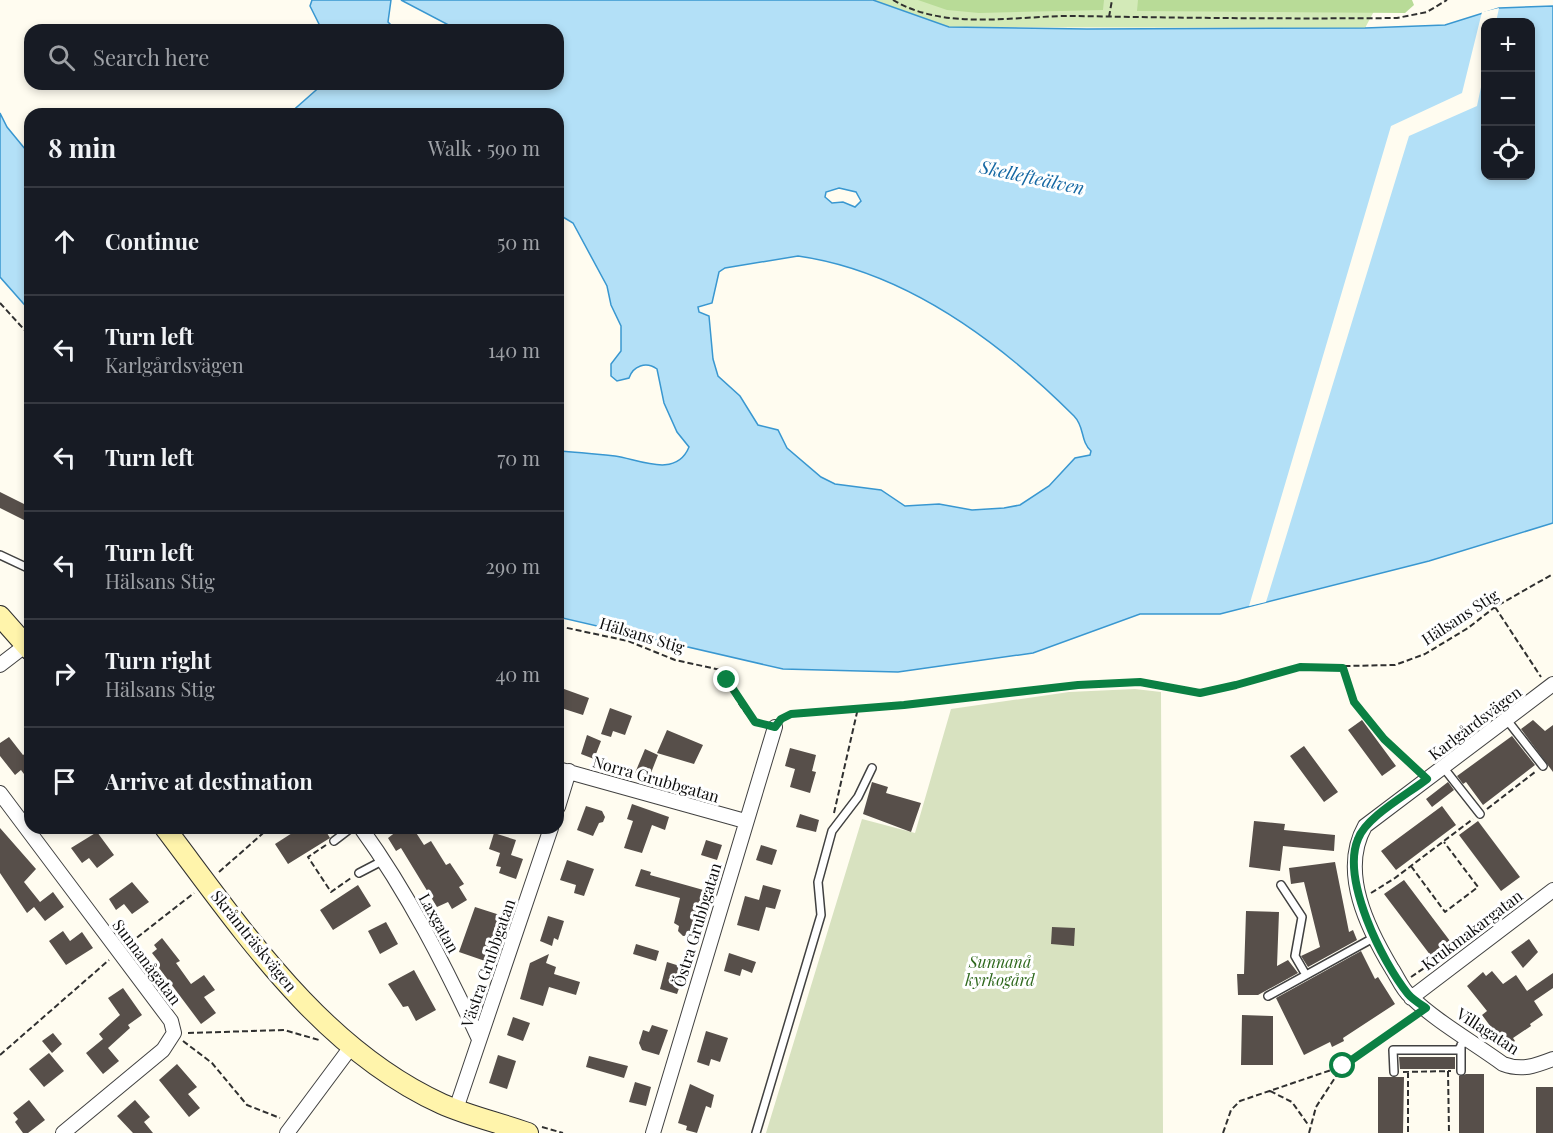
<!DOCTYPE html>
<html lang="en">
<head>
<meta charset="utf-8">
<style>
  :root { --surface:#171b24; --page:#20242c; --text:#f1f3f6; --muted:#9ea1a6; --line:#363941 }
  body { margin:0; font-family:"Playfair Display",serif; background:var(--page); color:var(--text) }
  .controls { position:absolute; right:18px; top:18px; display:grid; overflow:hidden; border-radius:12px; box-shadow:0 3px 9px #0003 }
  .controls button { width:54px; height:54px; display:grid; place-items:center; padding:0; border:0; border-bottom:2px solid var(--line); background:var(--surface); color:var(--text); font:30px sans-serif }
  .stop { position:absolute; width:18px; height:18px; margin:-14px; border:4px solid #0b8043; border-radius:50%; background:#fff }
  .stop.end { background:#0b8043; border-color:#fff; box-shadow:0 2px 6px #0008 }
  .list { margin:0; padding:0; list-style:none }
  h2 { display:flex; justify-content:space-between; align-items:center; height:78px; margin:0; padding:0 24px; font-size:26px }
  h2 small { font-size:20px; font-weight:400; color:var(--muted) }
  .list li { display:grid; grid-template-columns:39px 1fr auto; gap:18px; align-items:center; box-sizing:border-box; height:108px; padding:0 24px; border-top:2px solid var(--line) }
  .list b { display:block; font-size:22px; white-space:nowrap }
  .list p { margin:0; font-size:20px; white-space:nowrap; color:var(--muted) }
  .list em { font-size:20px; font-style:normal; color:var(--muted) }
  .icon { flex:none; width:33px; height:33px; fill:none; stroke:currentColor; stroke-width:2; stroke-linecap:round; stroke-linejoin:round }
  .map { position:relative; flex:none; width:1553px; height:1133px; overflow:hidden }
  .search { position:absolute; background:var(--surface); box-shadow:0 3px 9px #0003; left:24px; top:24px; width:540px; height:66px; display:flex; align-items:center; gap:15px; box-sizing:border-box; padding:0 21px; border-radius:18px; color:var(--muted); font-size:22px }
  .panel { position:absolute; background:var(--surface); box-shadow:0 3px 9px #0003; left:24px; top:108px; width:540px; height:726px; border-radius:18px }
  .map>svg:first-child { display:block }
  .green { fill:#d3eab8 }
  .forest { fill:#b8db97 }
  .cemetery { fill:#d8e2c0 }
  .water { fill:#b3e0f7; stroke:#3997d0; stroke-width:1.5; fill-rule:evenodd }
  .pier { fill:#fffcf0 }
  .building { fill:#574f4a }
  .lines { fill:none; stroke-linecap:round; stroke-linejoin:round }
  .service-casing { stroke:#414141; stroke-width:10 }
  .minor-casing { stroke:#414141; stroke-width:16 }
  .secondary-casing { stroke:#303030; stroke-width:22 }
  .path { stroke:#303030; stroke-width:2; stroke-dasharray:6 3; stroke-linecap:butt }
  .service { stroke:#fff; stroke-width:7 }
  .minor { stroke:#fff; stroke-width:14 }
  .secondary { stroke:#fff4ab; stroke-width:20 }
  .route { stroke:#0b8043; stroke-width:8 }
  .labels { text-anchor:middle; stroke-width:6; stroke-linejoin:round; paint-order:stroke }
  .street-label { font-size:16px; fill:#0e0e0e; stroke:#fff }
  .park-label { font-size:16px; font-style:italic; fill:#2e681d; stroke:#fff }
  .water-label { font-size:18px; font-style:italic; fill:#1568a3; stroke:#fff }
</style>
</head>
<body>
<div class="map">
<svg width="1553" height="1133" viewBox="0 0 1553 1133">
  <rect width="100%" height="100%" fill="#fffcf0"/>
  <!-- green -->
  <path class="green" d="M873 0H1380L1365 28 949 27Z"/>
  <!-- forest -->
  <path class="forest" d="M918 0H1104L1103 10 979 13 947 10Z
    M1138 0H1412L1414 5 1405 13 1137 11Z"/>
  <!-- cemetery -->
  <path class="cemetery" d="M1135 689 1161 692 1163 1133H766L862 819 915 833 951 709 1069 692Z"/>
  <!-- water -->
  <path class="water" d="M312 0H391L388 22 396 30 321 28 310 6Z
    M401 0H873L949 27 1087 29 1365 28 1445 25 1499 8 1553 6V523L1429 561 1220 614H1140L1033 653 898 672 783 669 558 617V451C577 452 596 454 615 456 638 459 676 479 689 447L677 432 664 403 657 369C646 361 633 366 629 378L617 381 611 376V364L621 351V326L611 305 607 286 573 223 558 214V114H289L323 84H558V30H458ZM1486 22H1530V176H1486ZM839 188 856 192 861 201 855 207 843 202 832 203 825 197 826 192ZM798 256C904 271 1000 342 1074 416 1085 427 1080 441 1091 451L1090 455 1075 458 1049 486 1020 505 1004 508 972 510 939 504 905 506 881 490 835 484 821 477 787 448 778 430 758 425 740 396 718 376 713 359 709 316 699 312 698 307 712 303 719 272 725 268Z
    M0 113 7 127 30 155V311L0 277Z"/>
  <!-- pier -->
  <path class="pier" d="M1499 8 1496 22H1486L1485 68 1477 106 1409 136 1266 602 1249 606 1391 126 1462 93 1482 12Z"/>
  <!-- building -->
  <path class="building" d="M30 491V523L0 508V492L24 504Z
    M564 689 589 698 583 715 558 707Z
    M610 708 632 716 625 735 613 731 611 737 601 734Z
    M1362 720 1396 766 1382 776 1348 730Z
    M1533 720 1545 731 1553 725V772L1521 729Z
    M667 730 703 745 694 764 657 753Z
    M587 735 601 741 594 759 581 754Z
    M1512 736 1535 765 1483 805 1466 782 1463 784 1457 776Z
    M9 737 23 755 30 750V782L21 770 15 775 0 756V743Z
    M1304 746 1338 792 1324 802 1290 756Z
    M790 748 816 755 812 771 816 772 810 793 790 787 795 769 785 766Z
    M645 749 658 755 649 778 635 773Z
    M872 782 888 787 886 793 921 803 911 832 863 814Z
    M1448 782 1454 790 1432 807 1426 799Z
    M632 804 669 817 665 830 652 825 642 853 624 848 633 821 627 819Z
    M586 806 602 811 605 817 603 822 599 823 593 836 577 830Z
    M1442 806 1456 825 1396 870 1381 851Z
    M800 814 819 820 816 832 796 827Z
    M1254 821 1285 824 1284 830 1335 835 1334 851 1283 846 1280 871 1249 867Z
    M1478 821 1520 877 1501 891 1459 835Z
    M0 828 36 869 24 882 40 902 53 892 64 907 45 921 34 907 27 913 0 873Z
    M300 828H324L330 838 288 864 275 844Z
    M401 828H413L424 845 431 841 446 865 450 863 464 884 459 887 467 900 452 909 448 902 437 907 401 848 396 851 388 838Z
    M97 832 114 855 97 868 89 858 82 863 71 848Z
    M494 833 516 840 511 855 523 859 516 879 499 873 501 867 496 866 500 853 489 849Z
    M706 840 722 845 717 860 701 855Z
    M761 845 777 850 772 865 756 860Z
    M567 860 594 869 584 896 574 893 576 885 560 880Z
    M1335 862 1349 932 1353 930 1357 940 1308 967 1301 956 1320 947 1304 882 1291 884 1289 868Z
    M641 869 651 872 650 875 707 891 694 935 683 936 678 931 679 926 674 923 680 898 635 886Z
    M1404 880 1450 941 1431 956 1384 894Z
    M132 882 149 902 132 914 124 904 116 910 109 899Z
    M358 885 371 906 333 930 320 910Z
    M763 885 781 890 775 909 766 907 759 931 737 925 745 896 759 900Z
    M475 907 503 916 488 962 459 952Z
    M1246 911 1279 912 1277 966 1288 960 1298 973 1258 995H1238L1237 974H1244Z
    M548 916 564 921 558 940 554 938 552 946 540 941Z
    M386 922 398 944 380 954 368 931Z
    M1052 927 1075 928 1074 946 1051 944Z
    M63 931 70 941 82 932 93 948 66 965 49 941Z
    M162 938 180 961 176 963 191 984 204 975 215 990 204 997 216 1013 201 1024 156 964 159 962 152 953 157 949 154 945Z
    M1529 939 1538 952 1523 968 1511 952Z
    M636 944 659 951 656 961 633 954Z
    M1361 951 1375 979 1378 977 1395 1004 1343 1038 1344 1041 1332 1047 1330 1042 1304 1055 1276 998Z
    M729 953 756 962 752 973 742 969 740 976 724 971Z
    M549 954 546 963 556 967 554 974 580 982 576 995 549 987 543 1006 520 999 530 963Z
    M667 962 686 968 677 994 660 989Z
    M414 970 436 1010 416 1021 408 1006 403 1007 388 984Z
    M1492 971 1503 984 1516 975 1527 991 1553 973V988L1534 1001 1543 1015 1530 1024 1531 1026 1513 1038 1515 1041 1506 1047 1482 1015 1487 1011 1467 986 1483 972 1486 976Z
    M123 988 142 1015 128 1025 130 1028 108 1048 119 1061 103 1074 86 1053 103 1039 99 1034 120 1015 108 998Z
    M1242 1015 1273 1016V1065H1241Z
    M513 1017 530 1023 523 1041 507 1035Z
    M652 1025 668 1030 659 1055 642 1050 639 1043 643 1030 649 1032Z
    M706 1031 728 1038 720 1062 711 1059 709 1066 697 1062Z
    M53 1033 62 1044 52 1053 42 1041Z
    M49 1053 64 1071 44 1087 29 1069Z
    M498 1055 516 1061 507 1089 489 1083Z
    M589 1056 628 1066 624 1078 586 1067Z
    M1399 1057H1455V1069H1400Z
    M177 1064 197 1087 188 1094 200 1108 189 1117 159 1080Z
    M1466 1074H1484V1133H1459V1076Z
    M1378 1077H1404L1403 1133H1378Z
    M635 1082 651 1087 646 1106 629 1102Z
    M690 1084 714 1095 711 1108 706 1106 697 1133 686 1130 687 1126 678 1123Z
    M1536 1087H1553V1133H1536Z
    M29 1100 45 1120 28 1133H23L15 1122 18 1119 13 1113Z
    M135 1100 150 1117 144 1122 153 1133H133L117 1116Z"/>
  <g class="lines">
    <!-- service casing -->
    <g class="service-casing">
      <path id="service" d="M0 555 30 569
        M1507 720 1543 766
        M1443 767 1480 814
        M334 841 351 828
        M359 873 384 860
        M1281 885 1302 917 1295 956 1306 975
        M1268 996 1375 937
        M1461 1071V1045
        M1394 1072 1393 1050H1458L1467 1038
        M756 1133 821 915 818 882 832 831 858 797 872 768"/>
    </g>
    <!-- minor casing -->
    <g class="minor-casing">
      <path id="minor" d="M0 665 30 642
        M1553 684 1365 826C1339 872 1368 929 1392 969 1398 978 1402 989 1410 996 1437 1022 1473 1042 1503 1064 1522 1071 1535 1066 1553 1059
        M558 769 745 821
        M0 793 171 1021 174 1033 163 1050 63 1133
        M558 807 569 771
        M361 828C408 893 445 966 479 1039
        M1411 998 1553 890
        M456 1109 551 828
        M287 1133 351 1047
        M653 1133 775 727"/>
    </g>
    <!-- secondary casing -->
    <g class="secondary-casing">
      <path id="secondary" d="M0 616 30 650
        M165 828C243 931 321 1049 442 1104 469 1116 500 1123 528 1133"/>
    </g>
    <!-- path -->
    <path class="path" d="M893 0C947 32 1017 15 1077 16 1184 18 1290 19 1397 18L1427 12 1447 0
      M1109 17 1112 0
      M0 303 30 336
      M1495 607 1541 677
      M558 626 628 641 675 660 721 670C731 686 742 720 762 724
      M1343 669 1354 702 1384 739 1416 769
      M784 717 791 714 904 705 1078 685 1140 682 1200 693 1300 667 1395 665 1425 654 1468 628 1495 607 1553 574
      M1487 809 1535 772
      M834 813 858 708
      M326 845 308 857 331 892 351 878
      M1411 866 1445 912 1478 887 1444 842
      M219 872 269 828
      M1371 893 1395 878 1473 819
      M130 943 194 893
      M1411 977 1439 958
      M188 1033 284 1030 319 1040
      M183 1041 212 1063 247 1105 280 1118
      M0 1055 109 960
      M1448 1071 1449 1133
      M1403 1072 1451 1071
      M1408 1072V1133
      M1270 1091 1292 1102 1309 1126
      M542 1127 563 1133
      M1223 1133 1231 1110 1240 1101 1343 1066 1413 1016
      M1309 1133 1316 1107 1342 1067"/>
    <!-- service -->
    <use href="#service" class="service"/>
    <!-- minor -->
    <use href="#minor" class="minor"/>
    <!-- secondary -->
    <use href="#secondary" class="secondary"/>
  </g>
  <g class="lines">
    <!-- route -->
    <path class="route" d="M727 680 755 722 775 727 781 719 791 714 904 705 1078 685 1140 682 1200 693 1236 685 1300 667 1343 668 1354 702 1384 739 1427 779C1408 794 1366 817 1358 839 1341 879 1382 962 1408 994 1412 999 1420 1004 1426 1008L1343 1066"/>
  </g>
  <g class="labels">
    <!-- street labels -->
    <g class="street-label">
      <text transform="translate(1460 617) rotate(-33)" y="6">Hälsans Stig</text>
      <text transform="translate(642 635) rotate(17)" y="6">Hälsans Stig</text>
      <text transform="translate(1475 723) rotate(-37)" y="6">Karlgårdsvägen</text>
      <text transform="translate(656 779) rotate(16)" y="6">Norra Grubbgatan</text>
      <text transform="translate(439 923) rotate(61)" y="6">Laxgatan</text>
      <text transform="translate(697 925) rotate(-73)" y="6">Östra Grubbgatan</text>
      <text transform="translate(1472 930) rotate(-37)" y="6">Krukmakargatan</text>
      <text transform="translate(254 941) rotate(51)" y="6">Skråmträskvägen</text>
      <text transform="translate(147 962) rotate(53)" y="6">Sunnanågatan</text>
      <text transform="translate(488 963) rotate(-71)" y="6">Västra Grubbgatan</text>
      <text transform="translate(1488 1031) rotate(33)" y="6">Villagatan</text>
    </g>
    <!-- park labels -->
    <g class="park-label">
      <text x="1000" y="968">Sunnanå<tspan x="1000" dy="18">kyrkogård</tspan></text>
    </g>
    <!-- water labels -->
    <g class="water-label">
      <text transform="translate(1032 178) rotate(12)" y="6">Skellefteälven</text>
    </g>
  </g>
</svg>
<div class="controls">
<button>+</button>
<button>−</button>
<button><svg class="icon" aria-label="locate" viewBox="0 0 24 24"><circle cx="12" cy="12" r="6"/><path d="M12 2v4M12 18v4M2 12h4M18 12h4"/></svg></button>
</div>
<div class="stop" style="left:1343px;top:1066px"></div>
<div class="stop end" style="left:727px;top:680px"></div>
<div class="search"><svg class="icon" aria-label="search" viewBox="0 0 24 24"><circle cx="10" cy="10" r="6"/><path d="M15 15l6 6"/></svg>Search here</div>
<section class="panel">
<h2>8 min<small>Walk · 590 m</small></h2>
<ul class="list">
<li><svg class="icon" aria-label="ahead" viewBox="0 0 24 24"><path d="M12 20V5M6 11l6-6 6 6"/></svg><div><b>Continue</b></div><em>50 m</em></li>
<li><svg class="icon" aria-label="left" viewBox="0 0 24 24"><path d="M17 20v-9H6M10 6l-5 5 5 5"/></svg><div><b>Turn left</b><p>Karlgårdsvägen</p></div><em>140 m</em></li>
<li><svg class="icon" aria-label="left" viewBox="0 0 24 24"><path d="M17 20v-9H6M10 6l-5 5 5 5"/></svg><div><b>Turn left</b></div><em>70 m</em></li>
<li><svg class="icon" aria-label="left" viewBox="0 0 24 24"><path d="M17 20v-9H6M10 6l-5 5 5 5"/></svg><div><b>Turn left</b><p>Hälsans Stig</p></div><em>290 m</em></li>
<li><svg class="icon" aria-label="right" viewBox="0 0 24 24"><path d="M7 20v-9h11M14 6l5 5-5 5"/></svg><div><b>Turn right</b><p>Hälsans Stig</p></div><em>40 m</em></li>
<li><svg class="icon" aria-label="arrive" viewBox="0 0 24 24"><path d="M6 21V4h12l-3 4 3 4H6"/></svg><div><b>Arrive at destination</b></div></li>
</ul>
</section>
</div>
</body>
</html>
